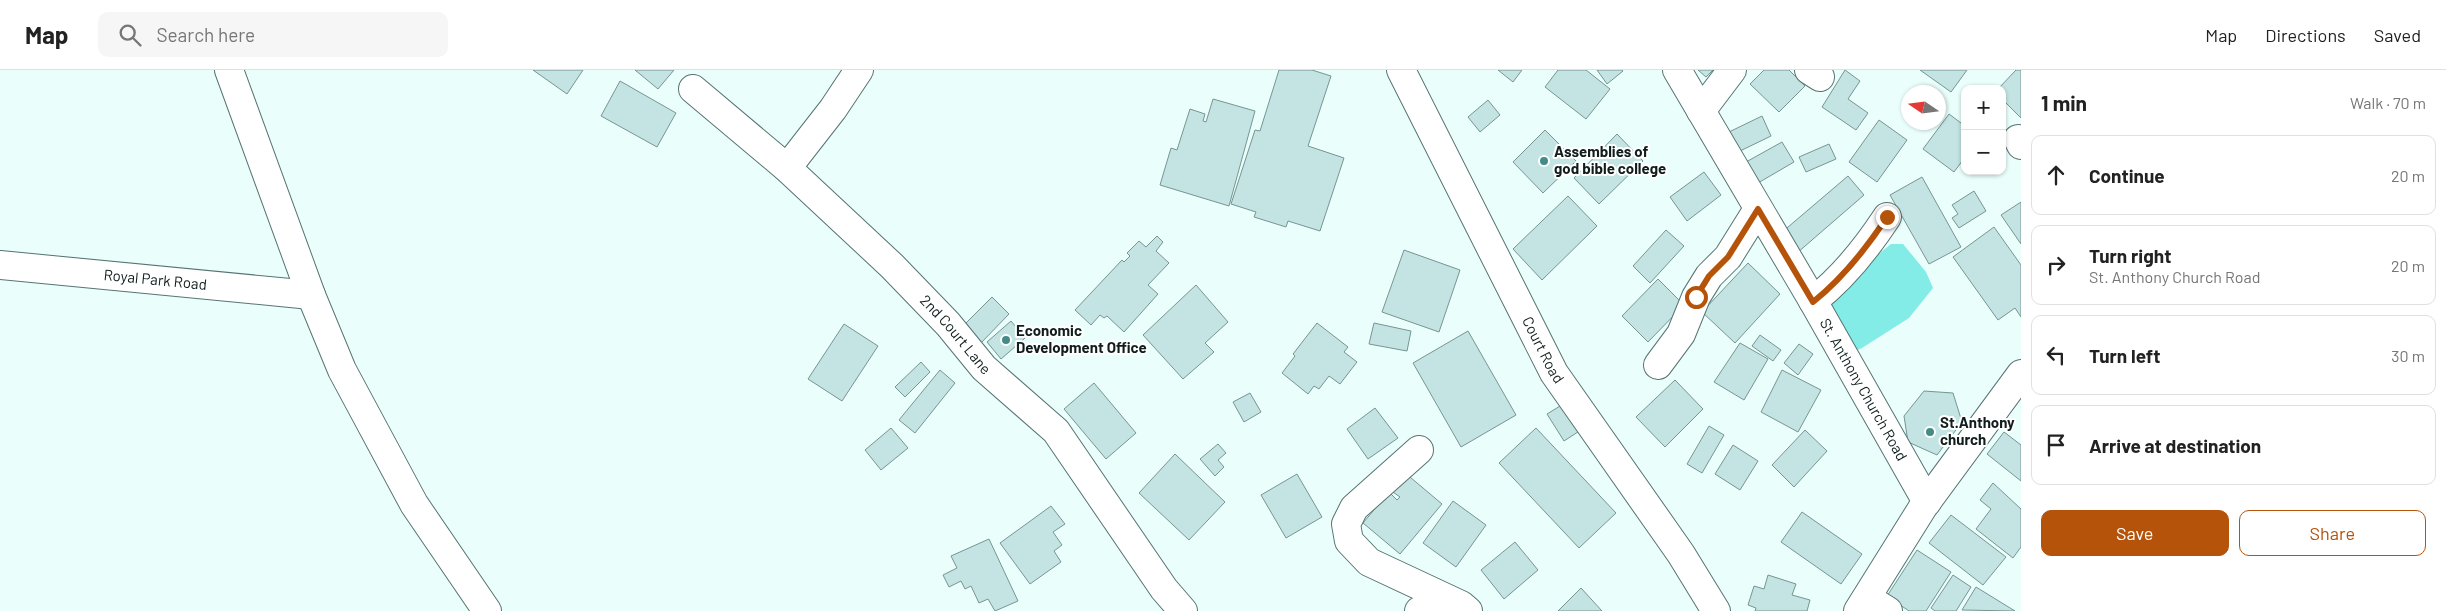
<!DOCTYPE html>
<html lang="en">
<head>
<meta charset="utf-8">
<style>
  :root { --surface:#fff; --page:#f6f6f6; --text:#222; --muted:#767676; --line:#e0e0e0; --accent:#b45309 }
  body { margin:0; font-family:Barlow,sans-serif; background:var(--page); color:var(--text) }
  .controls { position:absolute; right:15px; top:15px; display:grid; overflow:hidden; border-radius:10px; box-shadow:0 1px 4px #0004 }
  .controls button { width:45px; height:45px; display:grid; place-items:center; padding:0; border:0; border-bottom:1px solid var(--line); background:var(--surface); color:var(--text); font:25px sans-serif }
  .compass { position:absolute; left:1901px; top:15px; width:45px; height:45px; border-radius:50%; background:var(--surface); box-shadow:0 1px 4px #0004; rotate:283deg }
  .stop { position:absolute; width:15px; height:15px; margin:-11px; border:4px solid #b45309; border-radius:50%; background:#fff }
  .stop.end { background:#b45309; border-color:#fff; box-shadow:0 1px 5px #0008 }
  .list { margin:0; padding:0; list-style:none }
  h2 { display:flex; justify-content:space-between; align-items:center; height:65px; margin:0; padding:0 20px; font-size:21px }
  h2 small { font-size:16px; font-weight:400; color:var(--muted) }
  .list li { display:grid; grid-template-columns:32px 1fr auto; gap:15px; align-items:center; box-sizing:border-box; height:80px; margin:0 10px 10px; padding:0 10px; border:1px solid var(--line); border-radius:10px }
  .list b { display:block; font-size:19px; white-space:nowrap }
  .list p { margin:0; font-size:16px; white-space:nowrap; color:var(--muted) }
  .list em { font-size:16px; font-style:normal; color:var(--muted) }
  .actions { display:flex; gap:10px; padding:15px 20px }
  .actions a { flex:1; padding:11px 0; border:1px solid var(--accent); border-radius:10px; text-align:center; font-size:18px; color:var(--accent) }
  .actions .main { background:var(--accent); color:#fff }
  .icon { flex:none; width:28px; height:28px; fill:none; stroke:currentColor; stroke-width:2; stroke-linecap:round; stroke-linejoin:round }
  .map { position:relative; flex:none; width:2021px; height:541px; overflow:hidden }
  header { display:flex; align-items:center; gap:30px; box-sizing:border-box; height:70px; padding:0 25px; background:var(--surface); border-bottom:1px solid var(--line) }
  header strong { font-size:24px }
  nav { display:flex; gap:28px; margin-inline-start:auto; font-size:18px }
  .search { width:350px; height:45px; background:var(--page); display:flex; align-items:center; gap:12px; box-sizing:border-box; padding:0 18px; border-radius:10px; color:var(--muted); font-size:19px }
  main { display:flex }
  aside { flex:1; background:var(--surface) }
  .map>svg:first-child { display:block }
  .green { fill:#83ece7 }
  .building { fill:#c3e4e2; stroke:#769593 }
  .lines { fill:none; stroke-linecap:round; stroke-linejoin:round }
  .street-casing { stroke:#567472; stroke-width:30 }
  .street { stroke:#fff; stroke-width:28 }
  .route { stroke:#b45309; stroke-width:6 }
  .poi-dot { fill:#438b88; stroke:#fff; stroke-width:2 }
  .labels { text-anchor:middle; stroke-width:4; stroke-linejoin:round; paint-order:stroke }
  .poi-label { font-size:15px; font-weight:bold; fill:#101d1c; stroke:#fff; text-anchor:start }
  .street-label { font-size:15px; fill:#101d1c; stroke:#fff }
</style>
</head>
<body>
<header>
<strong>Map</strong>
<div class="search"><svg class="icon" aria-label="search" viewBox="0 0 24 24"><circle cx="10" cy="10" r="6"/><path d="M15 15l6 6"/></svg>Search here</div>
<nav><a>Map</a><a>Directions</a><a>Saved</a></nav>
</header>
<main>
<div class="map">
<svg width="2021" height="541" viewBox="0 0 2021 541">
  <rect width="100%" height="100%" fill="#eafefc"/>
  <!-- green -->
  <path class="green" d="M1891 174H1903L1926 202 1933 218 1909 248 1862 278 1849 284 1823 228Z"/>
  <!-- building -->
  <path class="building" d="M533 0H583L567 24Z
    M635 0H674L658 19Z
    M1279 0H1312L1331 6 1308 76 1344 88 1320 161 1288 151 1286 157 1254 147 1256 142 1231 134 1255 60 1260 61Z
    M1498 0H1522L1513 12Z
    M1558 0H1586L1610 19 1586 49 1545 17Z
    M1597 0H1622L1623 1 1607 14Z
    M1698 0H1713L1706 7Z
    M1764 0H1789L1805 16 1779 42 1750 14Z
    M1845 0 1860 11 1848 29 1868 43 1856 60 1822 37Z
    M1920 0H1967L1951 22Z
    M2016 0H2021V48L2002 29V19H1998Z
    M620 11 676 43 657 77 601 46Z
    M1213 29 1255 41 1229 136 1160 115 1171 78 1177 80 1190 39 1205 44 1203 51 1206 52Z
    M1488 30 1500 45 1480 62 1468 47Z
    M1949 44 1965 56V92L1963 90 1954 102 1923 79Z
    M1762 46 1771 66 1738 82 1729 62Z
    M1879 50 1907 70 1877 112 1849 92Z
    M1545 60 1576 91 1543 123 1513 92Z
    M1617 64 1643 91 1599 134 1574 108Z
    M1782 72 1794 92 1758 113 1746 92Z
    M1829 74 1836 89 1806 102 1799 87Z
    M1704 102 1721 125 1687 151 1670 127Z
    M1848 106 1864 125 1797 183 1781 163Z
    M1922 107 1961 177 1929 194 1890 125Z
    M1974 121 1986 141 1959 158 1952 148 1958 144 1952 135Z
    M1568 126 1597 156 1542 210 1513 179Z
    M2021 132V174L2001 145Z
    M1994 157 2021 195V247L2015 238 1998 250 1953 187Z
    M1666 160 1684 176 1650 213 1633 196Z
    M1157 166 1163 172 1156 181 1169 193 1148 215 1158 224 1124 262 1107 246 1104 248 1100 245 1091 255 1075 240 1122 190 1124 192 1130 186 1127 183 1139 171 1146 177Z
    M1404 180 1460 200 1439 262 1382 242Z
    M1748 193 1780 224 1735 273 1702 242Z
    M1658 209 1684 235 1648 272 1622 246Z
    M1196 215 1228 252 1205 273 1214 282 1183 309 1143 265Z
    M992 227 1009 244 980 274 963 256Z
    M1011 251 1025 268 1001 289 987 272Z
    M1317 253 1348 277 1344 282 1357 292 1340 314 1329 306 1319 319 1314 316 1308 324 1282 303 1295 286 1293 284Z
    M1374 253 1411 261 1407 281 1369 274Z
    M844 254 878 276 842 331 808 309Z
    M1468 261 1516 345 1461 377 1413 293Z
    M1760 265 1781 280 1773 291 1752 276Z
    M1740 273 1768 289 1744 330 1714 312Z
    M1799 274 1813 284 1798 305 1784 293Z
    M921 292 930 302 905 327 895 317Z
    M940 300 955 313 915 363 899 350Z
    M1782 300 1821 320 1798 362 1761 342Z
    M1675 310 1703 339 1665 377 1636 347Z
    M1094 313 1136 363 1106 389 1064 339Z
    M1924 321 1953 323 1962 352 1937 385 1908 372 1904 346Z
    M1250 323 1261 342 1244 352 1233 332Z
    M1565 333 1581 360 1564 371 1547 344Z
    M1375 338 1398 368 1368 389 1347 359Z
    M1709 356 1724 365 1702 403 1687 394Z
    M891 358 908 378 881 400 865 380Z
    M1536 358 1616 443 1579 478 1499 393Z
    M1805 360 1827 381 1794 417 1772 395Z
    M2004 362 2021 375V411L1987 384Z
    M1218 374 1226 383 1218 390 1224 397 1215 406 1200 389Z
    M1733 375 1758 391 1740 420 1715 404Z
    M1175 384 1225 432 1189 470 1139 423Z
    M1404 402 1442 434 1400 484 1363 453 1389 422 1397 430 1400 427 1390 420Z
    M1297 404 1322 447 1286 468 1261 425Z
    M1993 413 2021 439V477L2013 488 1976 459 1991 439 1980 430Z
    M1453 431 1486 455 1456 497 1423 473Z
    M1051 436 1065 454 1053 462 1062 475 1054 481 1061 492 1030 514 1000 473Z
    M1802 442 1862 484 1841 514 1781 472Z
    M1951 445 2006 487 1983 515 1929 473Z
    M989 469 1018 531 995 541 988 529 979 533 971 516 965 519 961 511 949 517 943 505 957 498 951 486Z
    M1515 472 1538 500 1504 529 1481 500Z
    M1917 480 1951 502 1926 541H1909L1887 526Z
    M1768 505 1796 514 1792 525 1810 530 1807 541H1755L1756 538 1748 535 1754 516 1764 519Z
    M1953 505 1971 517 1956 541H1935L1931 538Z
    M1976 517 2015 541 1962 540Z
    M1581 518 1602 541H1558Z"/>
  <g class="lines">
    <!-- street casing -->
    <g class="street-casing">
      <g id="street">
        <path d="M229 0 311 225 342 300 414 434 487 541"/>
        <path id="s1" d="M1401 0 1554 303 1681 484 1716 541"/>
        <path id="s2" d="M1677 0 1813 231 1927 432"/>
        <path d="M1809 0 1820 7"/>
        <path id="s3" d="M693 19 787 98 892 196 948 254 984 298 1056 361 1164 519 1183 541"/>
        <path d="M1701 41 1732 0"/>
        <path d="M2018 69 2021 75"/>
        <path d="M787 98 833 39 859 0"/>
        <path id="s4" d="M0 195 311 225"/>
        <path d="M1813 231C1843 208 1866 179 1887 147"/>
        <path d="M1658 295 1681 264 1696 227 1709 206 1728 187 1758 139"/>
        <path d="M1419 380 1354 438 1346 454 1349 471 1369 492 1461 535 1468 541"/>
        <path d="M1867 528 1888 541"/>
        <path d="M1419 541 1444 528"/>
        <path d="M1858 541 1923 437 2021 304"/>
      </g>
    </g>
    <!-- street -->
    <use href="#street" class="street"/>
  </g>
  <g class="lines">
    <!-- route -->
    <path class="route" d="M1696 227 1709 206 1728 187 1758 139 1813 232C1843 208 1866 179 1887 147"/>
  </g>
  <!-- markers -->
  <g class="poi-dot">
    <circle cx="1544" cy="91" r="5"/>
    <circle cx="1006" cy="270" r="5"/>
    <circle cx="1930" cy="362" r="5"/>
  </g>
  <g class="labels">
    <!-- poi labels -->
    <g class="poi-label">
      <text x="1554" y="87">Assemblies of<tspan x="1554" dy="17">god bible college</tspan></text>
      <text x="1016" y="266">Economic<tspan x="1016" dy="17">Development Office</tspan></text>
      <text x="1940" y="358">St.Anthony<tspan x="1940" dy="17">church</tspan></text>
    </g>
    <!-- street labels -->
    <g class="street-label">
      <text dy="5" stroke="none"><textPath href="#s4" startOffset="156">Royal Park Road</textPath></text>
      <text dy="5" stroke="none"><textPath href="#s3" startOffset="360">2nd Court Lane</textPath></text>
      <text dy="5" stroke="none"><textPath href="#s1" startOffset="314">Court Road</textPath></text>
      <text dy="5" stroke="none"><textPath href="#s2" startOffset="370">St. Anthony Church Road</textPath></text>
    </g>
  </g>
</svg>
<div class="controls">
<button>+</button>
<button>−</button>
</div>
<svg class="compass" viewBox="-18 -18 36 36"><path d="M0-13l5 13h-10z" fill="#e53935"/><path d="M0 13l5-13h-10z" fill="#767676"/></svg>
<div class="stop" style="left:1696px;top:227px"></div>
<div class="stop end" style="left:1887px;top:147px"></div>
</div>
<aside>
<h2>1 min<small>Walk · 70 m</small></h2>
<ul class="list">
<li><svg class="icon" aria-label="ahead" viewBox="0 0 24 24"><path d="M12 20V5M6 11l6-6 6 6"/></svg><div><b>Continue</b></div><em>20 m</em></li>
<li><svg class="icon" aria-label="right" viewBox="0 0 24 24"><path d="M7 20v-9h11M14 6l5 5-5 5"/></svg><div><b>Turn right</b><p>St. Anthony Church Road</p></div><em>20 m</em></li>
<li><svg class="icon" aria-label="left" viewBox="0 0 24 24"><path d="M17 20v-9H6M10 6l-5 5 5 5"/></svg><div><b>Turn left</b></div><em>30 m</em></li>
<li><svg class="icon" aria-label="arrive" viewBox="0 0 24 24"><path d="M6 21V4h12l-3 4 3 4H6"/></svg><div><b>Arrive at destination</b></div></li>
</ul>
<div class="actions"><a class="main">Save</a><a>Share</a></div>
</aside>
</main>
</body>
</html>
